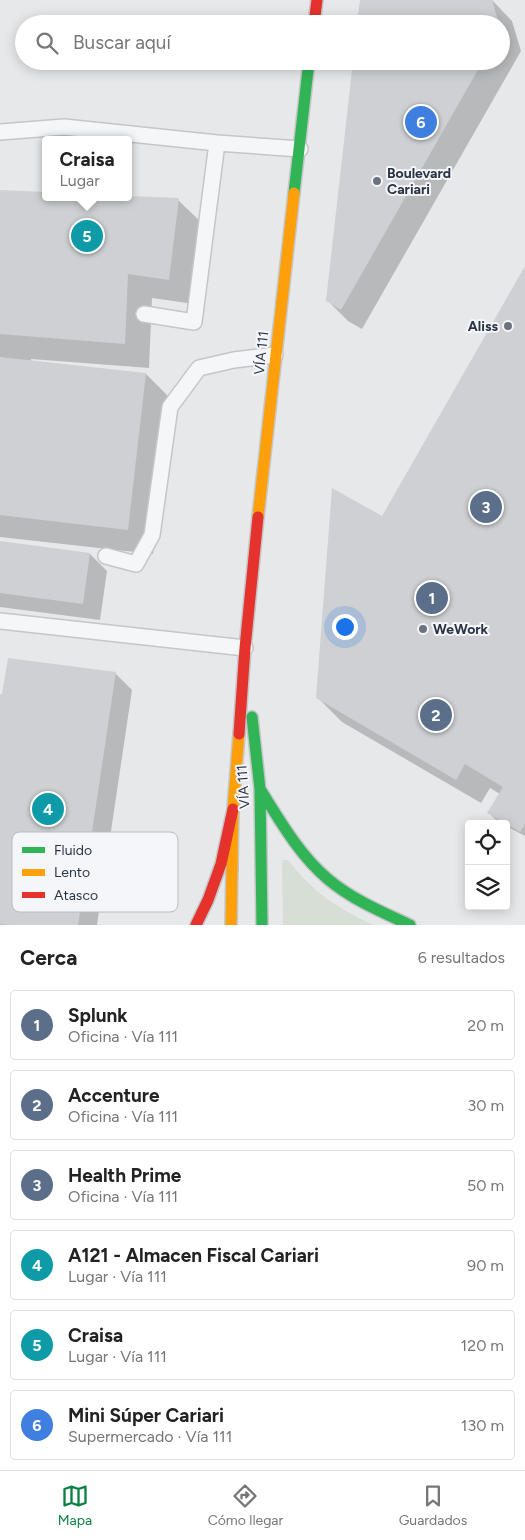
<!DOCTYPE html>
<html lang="es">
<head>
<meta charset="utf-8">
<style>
  :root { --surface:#fff; --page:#f6f6f6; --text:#222; --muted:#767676; --line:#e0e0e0; --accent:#0b8043 }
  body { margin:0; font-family:Figtree,sans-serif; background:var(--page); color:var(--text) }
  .controls { position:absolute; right:15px; bottom:15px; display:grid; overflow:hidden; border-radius:5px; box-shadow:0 2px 12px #0003 }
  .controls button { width:45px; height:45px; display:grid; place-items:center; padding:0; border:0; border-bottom:1px solid var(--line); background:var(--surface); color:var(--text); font:25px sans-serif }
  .you { position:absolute; left:344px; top:626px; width:18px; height:18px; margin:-12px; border:4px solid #fff; border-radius:50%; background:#1a73e8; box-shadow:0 0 0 8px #1a73e833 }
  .badge { display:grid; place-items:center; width:32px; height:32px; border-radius:50%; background:var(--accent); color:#fff; font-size:16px; font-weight:700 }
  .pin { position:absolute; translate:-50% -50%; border:2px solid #fff; box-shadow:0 1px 5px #0006 }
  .popup { position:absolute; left:42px; top:136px; width:90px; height:65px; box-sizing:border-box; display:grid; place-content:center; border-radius:5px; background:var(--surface); filter:drop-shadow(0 1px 4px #0005); font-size:16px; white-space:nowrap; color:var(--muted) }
  .popup b { font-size:19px; color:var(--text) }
  .popup::after { content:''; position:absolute; left:50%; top:100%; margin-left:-10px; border:10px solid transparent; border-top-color:var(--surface) }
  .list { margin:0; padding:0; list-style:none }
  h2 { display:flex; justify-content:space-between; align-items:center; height:65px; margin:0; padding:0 20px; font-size:21px }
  h2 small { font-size:16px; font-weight:400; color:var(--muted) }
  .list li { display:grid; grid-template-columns:32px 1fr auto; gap:15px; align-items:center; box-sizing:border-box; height:70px; margin:0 10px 10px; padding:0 10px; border:1px solid var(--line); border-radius:5px }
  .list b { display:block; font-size:19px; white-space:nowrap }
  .list p { margin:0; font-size:16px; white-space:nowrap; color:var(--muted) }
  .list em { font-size:16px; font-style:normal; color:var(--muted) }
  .icon { flex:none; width:28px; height:28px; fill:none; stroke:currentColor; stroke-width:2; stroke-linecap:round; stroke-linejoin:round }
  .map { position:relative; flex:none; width:525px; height:925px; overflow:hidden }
  .search { position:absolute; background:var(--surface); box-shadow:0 2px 12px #0003; left:15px; right:15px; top:15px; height:55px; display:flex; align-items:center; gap:12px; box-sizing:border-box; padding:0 18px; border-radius:28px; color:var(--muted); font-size:19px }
  .sheet { height:545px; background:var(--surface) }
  nav { display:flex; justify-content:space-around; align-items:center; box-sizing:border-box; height:70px; border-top:1px solid var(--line); background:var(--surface); font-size:14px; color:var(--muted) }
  nav a { display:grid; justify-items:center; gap:2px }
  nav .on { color:var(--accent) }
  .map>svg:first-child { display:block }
  .green { fill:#d6ded6 }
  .shadow { fill:#0003 }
  .building { fill:#ced0d3 }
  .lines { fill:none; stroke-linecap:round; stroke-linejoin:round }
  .lane-casing { stroke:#c4c6c8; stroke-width:18 }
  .fast-casing { stroke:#c4c6c8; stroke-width:14 }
  .slow-casing { stroke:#c4c6c8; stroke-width:14 }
  .jam-casing { stroke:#c4c6c8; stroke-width:14 }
  .lane { stroke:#f5f6f7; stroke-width:15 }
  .fast { stroke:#30b455; stroke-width:11 }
  .slow { stroke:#ff9f0a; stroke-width:11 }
  .jam { stroke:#e5322d; stroke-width:11 }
  .poi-dot { fill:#6c737f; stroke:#f4f6f9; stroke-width:2 }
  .labels { text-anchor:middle; stroke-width:4; stroke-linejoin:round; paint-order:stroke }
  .poi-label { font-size:14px; font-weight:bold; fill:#2b3445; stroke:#f4f6f9; text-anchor:start }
  .street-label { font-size:14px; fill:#2b3445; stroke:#f4f6f9 }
  .key { fill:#f4f6f9; stroke:#b8bcc3; stroke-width:1 }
  .key-label { font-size:14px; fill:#2b3445 }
</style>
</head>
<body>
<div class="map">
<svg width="525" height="925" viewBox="0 0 525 925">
  <rect width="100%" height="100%" fill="#e6e8ea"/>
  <!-- green -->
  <path class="green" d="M283 860H288C315 894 334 906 373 925H283L282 863Z"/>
  <!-- shadow -->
  <path class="shadow" d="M361 0H492L512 21 521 51 362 329 348 321 327 300 354 61H501V24H358Z
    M0 191 46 197 178 200 203 224 194 304 152 298 149 368 31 359V361L146 374 171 399 153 554 0 537Z
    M525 268V836L506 826V824H503L495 819 489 813 500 794 490 788 481 803 342 722 317 697 382 518Z
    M0 542 90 554 107 571 100 620 0 607Z
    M115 673 132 690 97 925H0V695Z"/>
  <!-- building -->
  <path class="building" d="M360 0H492L499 24H357Z
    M353 61H483L341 310 326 301Z
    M0 190 46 192V197H128V196L179 198 169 280 128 274 125 344 0 334Z
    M525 266V824L520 832 487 813 503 787 465 764 456 780 316 698 332 488 382 516Z
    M0 357 146 373 128 530 0 515Z
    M0 541 90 553 83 604 0 593Z
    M8 658 116 672 78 925H12L0 924V694H2Z"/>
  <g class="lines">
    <!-- lane casing -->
    <g class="lane-casing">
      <path id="lane" d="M0 132 64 127 217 143 300 149
        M144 314 194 322 217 143
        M106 556 136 564 152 535 170 407 199 368 234 360 275 355
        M0 621 245 648"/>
    </g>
    <!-- fast casing -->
    <g class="fast-casing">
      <path id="fast" d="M294 193 309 61
        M252 717 260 789 262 925
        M260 789C280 821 300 856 329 880 353 900 382 912 410 925"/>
    </g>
    <!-- slow casing -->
    <g class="slow-casing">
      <path id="slow" d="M258 517 294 193
        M231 925 233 809 239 734"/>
    </g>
    <!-- jam casing -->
    <g class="jam-casing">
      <path id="jam" d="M314 24 317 0
        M239 734 245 648 258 517
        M196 925 208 900 221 864 233 809"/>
    </g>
    <!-- lane -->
    <use href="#lane" class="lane"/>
    <!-- fast -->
    <use href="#fast" class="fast"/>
    <!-- slow -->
    <use href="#slow" class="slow"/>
    <!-- jam -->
    <use href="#jam" class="jam"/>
  </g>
  <!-- markers -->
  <g class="poi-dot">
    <circle cx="377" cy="181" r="5"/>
    <circle cx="508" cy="326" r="5"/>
    <circle cx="423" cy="629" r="5"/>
  </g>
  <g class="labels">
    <!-- poi labels -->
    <g class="poi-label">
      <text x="387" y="178">Boulevard<tspan x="387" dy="16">Cariari</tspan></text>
      <text x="498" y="331" text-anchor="end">Aliss</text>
      <text x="433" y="634">WeWork</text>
    </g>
    <!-- street labels -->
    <g class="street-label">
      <text transform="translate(261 353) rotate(-84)" y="5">VÍA 111</text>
      <text transform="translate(243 787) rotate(-94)" y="5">VÍA 111</text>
    </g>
  </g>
  <!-- legend -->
  <rect x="12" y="832" width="166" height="80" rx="8" class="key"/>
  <rect x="22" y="847" width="23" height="6" fill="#30b455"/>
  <rect x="22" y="869" width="23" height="7" fill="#ff9f0a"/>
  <rect x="22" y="892" width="23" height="6" fill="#e5322d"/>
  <g class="key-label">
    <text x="54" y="855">Fluido</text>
    <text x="54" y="877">Lento</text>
    <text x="54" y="900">Atasco</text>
  </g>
</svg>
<div class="controls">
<button><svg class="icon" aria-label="locate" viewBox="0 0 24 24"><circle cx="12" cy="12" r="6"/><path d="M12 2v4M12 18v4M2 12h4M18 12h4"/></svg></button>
<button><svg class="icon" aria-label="layers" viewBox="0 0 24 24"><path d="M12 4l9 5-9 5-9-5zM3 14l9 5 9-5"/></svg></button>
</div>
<div class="you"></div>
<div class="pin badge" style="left:432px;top:598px;background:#5c6f8a">1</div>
<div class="pin badge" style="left:436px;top:715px;background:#5c6f8a">2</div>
<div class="pin badge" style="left:486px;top:507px;background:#5c6f8a">3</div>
<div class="pin badge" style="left:48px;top:809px;background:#0f9aa8">4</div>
<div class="pin badge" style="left:87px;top:236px;background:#0f9aa8">5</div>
<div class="popup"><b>Craisa</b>Lugar</div>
<div class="pin badge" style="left:421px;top:122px;background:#3f7fe0">6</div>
<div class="search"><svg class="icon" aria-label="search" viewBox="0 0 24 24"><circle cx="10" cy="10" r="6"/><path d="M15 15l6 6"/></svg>Buscar aquí</div>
</div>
<section class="sheet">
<h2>Cerca<small>6 resultados</small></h2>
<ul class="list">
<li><span class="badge" style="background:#5c6f8a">1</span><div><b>Splunk</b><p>Oficina · Vía 111</p></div><em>20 m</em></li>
<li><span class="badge" style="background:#5c6f8a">2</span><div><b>Accenture</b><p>Oficina · Vía 111</p></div><em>30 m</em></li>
<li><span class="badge" style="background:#5c6f8a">3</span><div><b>Health Prime</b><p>Oficina · Vía 111</p></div><em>50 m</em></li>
<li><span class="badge" style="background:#0f9aa8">4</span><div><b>A121 - Almacen Fiscal Cariari</b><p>Lugar · Vía 111</p></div><em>90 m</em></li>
<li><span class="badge" style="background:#0f9aa8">5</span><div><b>Craisa</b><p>Lugar · Vía 111</p></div><em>120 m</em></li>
<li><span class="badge" style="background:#3f7fe0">6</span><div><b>Mini Súper Cariari</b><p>Supermercado · Vía 111</p></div><em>130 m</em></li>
</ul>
</section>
<nav>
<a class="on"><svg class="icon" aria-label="map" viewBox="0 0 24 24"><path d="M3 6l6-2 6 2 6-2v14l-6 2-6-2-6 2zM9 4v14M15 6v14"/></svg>Mapa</a>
<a><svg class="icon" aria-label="directions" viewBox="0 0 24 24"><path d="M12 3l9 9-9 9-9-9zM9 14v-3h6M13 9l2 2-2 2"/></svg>Cómo llegar</a>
<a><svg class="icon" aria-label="saved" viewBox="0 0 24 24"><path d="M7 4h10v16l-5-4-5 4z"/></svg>Guardados</a>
</nav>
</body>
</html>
